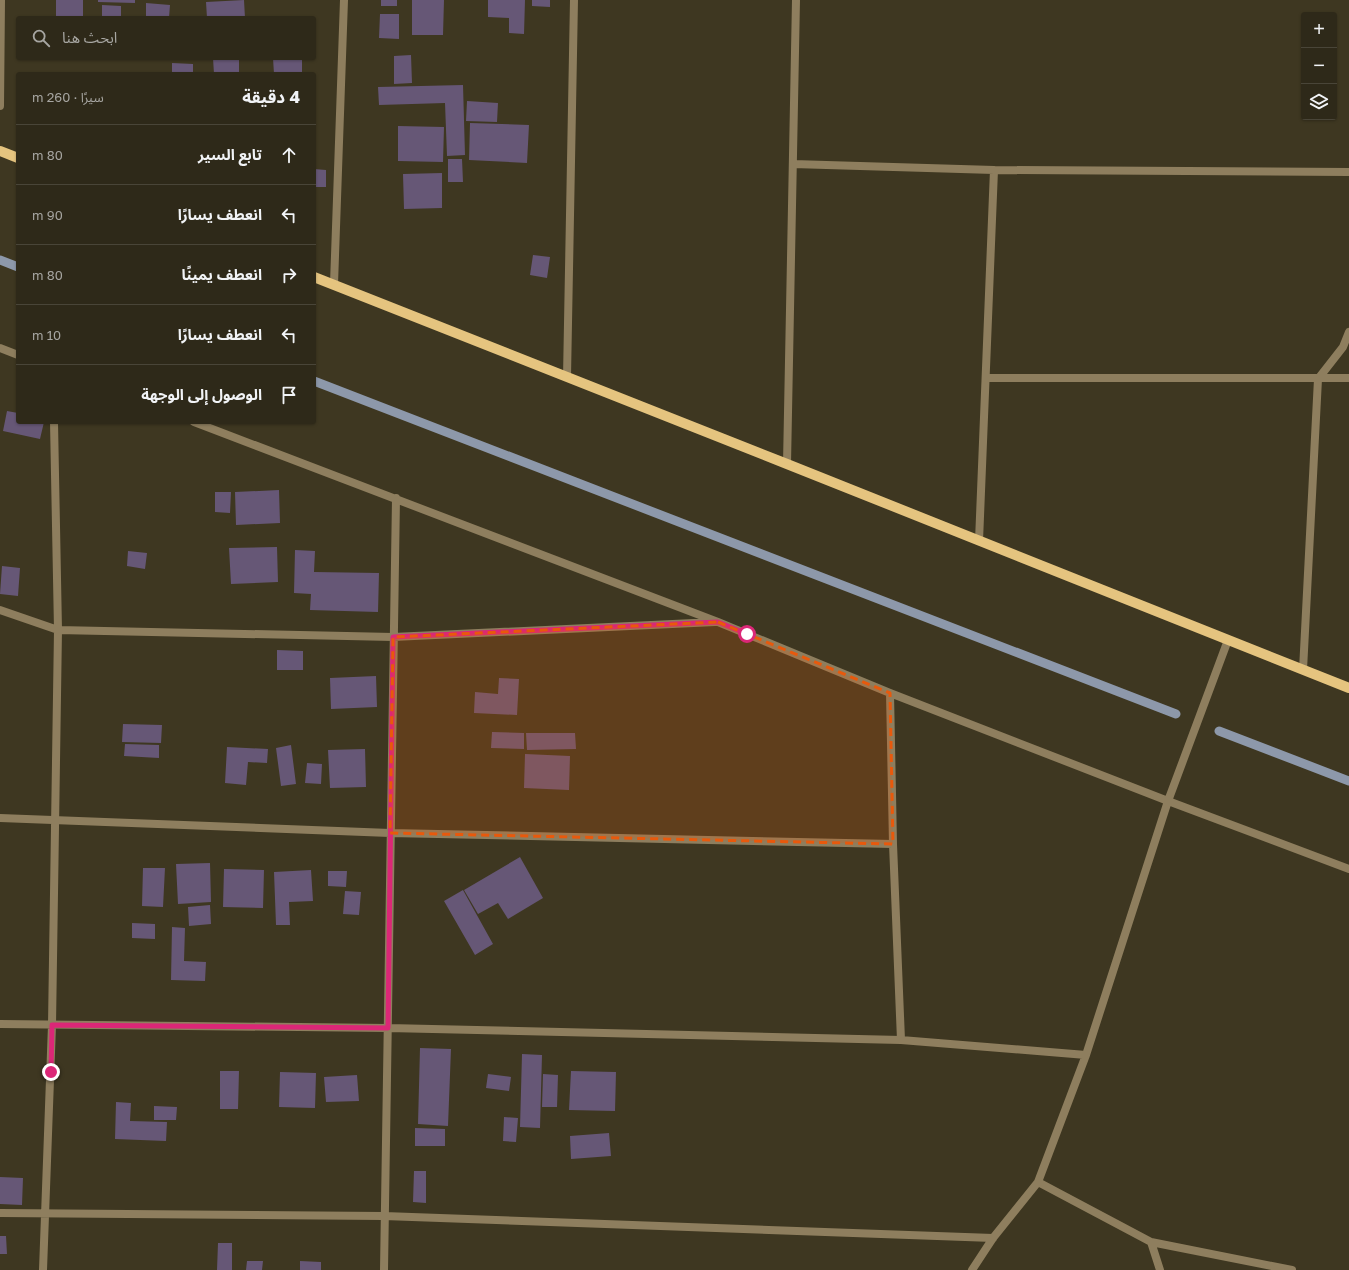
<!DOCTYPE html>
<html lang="ar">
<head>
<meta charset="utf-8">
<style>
  :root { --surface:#2e2919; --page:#363122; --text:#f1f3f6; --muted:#a7a6a2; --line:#494538 }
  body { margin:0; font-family:"Golos Text","Noto Sans Arabic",sans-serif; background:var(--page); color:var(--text); direction:rtl }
  .controls { position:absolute; right:12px; top:12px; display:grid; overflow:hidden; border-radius:4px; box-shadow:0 1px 3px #0004 }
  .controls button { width:36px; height:36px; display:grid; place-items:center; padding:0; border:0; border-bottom:1px solid var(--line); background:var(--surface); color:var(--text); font:20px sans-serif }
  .stop { position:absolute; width:12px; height:12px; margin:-9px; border:3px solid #db2777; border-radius:50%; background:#fff }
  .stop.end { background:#db2777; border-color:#fff; box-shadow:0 1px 4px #0008 }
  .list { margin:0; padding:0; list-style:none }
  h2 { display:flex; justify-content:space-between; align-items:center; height:52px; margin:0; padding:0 16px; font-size:17px }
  h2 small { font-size:13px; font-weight:400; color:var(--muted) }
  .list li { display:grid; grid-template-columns:26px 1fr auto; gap:12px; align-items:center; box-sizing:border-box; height:60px; padding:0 16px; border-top:1px solid var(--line) }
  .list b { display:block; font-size:15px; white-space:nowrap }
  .list em { font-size:13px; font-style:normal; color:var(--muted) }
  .icon { flex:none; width:22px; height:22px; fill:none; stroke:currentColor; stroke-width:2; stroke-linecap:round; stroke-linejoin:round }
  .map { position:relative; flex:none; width:1349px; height:1270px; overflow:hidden; direction:ltr }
  .search { position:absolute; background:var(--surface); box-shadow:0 1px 3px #0004; left:16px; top:16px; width:300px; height:44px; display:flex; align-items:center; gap:10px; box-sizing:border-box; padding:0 14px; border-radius:4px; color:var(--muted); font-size:15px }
  .panel { position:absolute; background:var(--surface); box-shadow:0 1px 3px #0004; left:16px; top:72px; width:300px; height:352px; border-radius:4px; direction:rtl }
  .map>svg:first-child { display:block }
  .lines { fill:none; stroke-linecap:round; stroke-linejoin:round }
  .stream { stroke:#8d98aa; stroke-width:9 }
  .building { fill:#665776 }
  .street { stroke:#8e7e5e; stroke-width:8 }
  .primary { stroke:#e5c47f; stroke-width:10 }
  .route { stroke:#db2777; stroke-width:5 }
  .marked { fill:#e8590c; fill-opacity:0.2; stroke:#e8590c; stroke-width:3; stroke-dasharray:8 5; stroke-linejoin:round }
</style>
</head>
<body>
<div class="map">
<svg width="1349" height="1270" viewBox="0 0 1349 1270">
  <rect width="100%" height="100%" fill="#3e3721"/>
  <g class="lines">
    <!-- stream -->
    <path class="stream" d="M0 260 18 267
      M314 381 1176 714
      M1219 731 1349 781"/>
  </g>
  <!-- building -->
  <path class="building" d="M56 0H83V18H56Z
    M98 0H135V3L98 2Z
    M244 0 245 18H207L206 2Z
    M381 0H397V6H381Z
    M412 0H444L443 35H412Z
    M488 0H525L524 34 509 33V18L488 17Z
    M532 0H550V7L532 6Z
    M146 3 170 5 169 18H146Z
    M102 5 121 6V18H102Z
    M380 14H399V39L379 38Z
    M411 55 412 83 394 84V56Z
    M213 58H239V74H214Z
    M273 58H302V74H274Z
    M172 63 193 64V74H172Z
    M463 85 465 155 447 156 445 103 379 105 378 87Z
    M467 101 498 103 497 122 466 121Z
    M470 123 529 125 527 163 469 160Z
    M398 126 444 127 443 162 398 161Z
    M448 159H462L463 182H448Z
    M314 169 326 170V187H314Z
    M442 173V208L404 209 403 174Z
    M533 255 550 257 547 278 530 275Z
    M7 411 18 413V422H44L40 439 3 431Z
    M279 490 280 523 236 525 235 492Z
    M215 492H231L230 513 215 512Z
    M277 547 278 582 231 584 229 548Z
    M295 550 315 551 314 572 379 573 378 612 310 610 311 594 294 593Z
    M128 551 147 553 145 569 127 566Z
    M2 566 20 568 18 596 0 594Z
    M277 650 303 651V670H277Z
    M376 676 377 707 331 709 330 678Z
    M499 678 519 679 517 715 474 713 475 692 498 694Z
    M123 724 162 725 161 743 122 742Z
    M492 732 524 733V749L491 748Z
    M526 733H575L576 749 527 750Z
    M125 744 159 745V758L124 756Z
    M291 745 296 784 281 786 276 748Z
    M227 747 268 749 267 763 248 762 246 785 225 783Z
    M365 749 366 787 330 788 328 750Z
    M525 754 570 756 569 790 524 788Z
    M307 763 322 764 321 784 305 783Z
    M520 857 543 898 508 919 498 903 478 914 464 890Z
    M210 863 211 902 178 904 176 864Z
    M143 868H165L163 907 142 906Z
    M224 869 264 870 263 908 223 907Z
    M311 870 313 901 289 902 290 925H276L274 872Z
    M328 871H347L346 887 328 886Z
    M463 890 493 944 475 955 444 901Z
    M345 891 361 892 359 915 343 914Z
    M210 905 211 924 189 926 188 907Z
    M132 923 155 924V939L132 938Z
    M172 927 185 928 184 961 206 962 205 981 171 980Z
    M420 1048 451 1049 448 1126 418 1124Z
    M522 1054 542 1055 540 1128 520 1127Z
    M220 1071H239L238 1109H220Z
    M571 1071 616 1072 615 1111 569 1110Z
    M280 1072 316 1073 315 1108 279 1107Z
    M488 1074 511 1077 509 1091 486 1088Z
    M543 1074 558 1075 557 1107H542Z
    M357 1075 359 1101 326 1102 324 1077Z
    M116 1102 131 1103 130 1121 167 1122 166 1141 115 1139Z
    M154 1106 177 1107 176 1120H154Z
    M504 1117 518 1118 516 1142 503 1141Z
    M415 1128 445 1129V1146H415Z
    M609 1133 611 1156 571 1159 570 1136Z
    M414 1171H426V1203L413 1202Z
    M0 1177 23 1178 22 1205 0 1204Z
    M0 1236H6L7 1254H0Z
    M218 1243H232V1270H217Z
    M247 1261H263L262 1270H246Z
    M300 1261 321 1262V1270H300Z"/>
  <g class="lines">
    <!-- street -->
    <path class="street" d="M0 106 1 0
      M793 164 994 170 1349 172
      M334 284 344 0
      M0 348 18 355
      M567 377 574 0
      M986 378H1349
      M194 422 718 622 890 693 1168 801 1349 869
      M787 464 796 0
      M979 541 994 170
      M0 610 58 630 393 637 715 622
      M1303 670 1318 379 1343 347 1349 332
      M890 693 893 844 901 1040
      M0 818 390 833 893 844
      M0 1024 388 1028 901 1040 1086 1055
      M1038 1182 1151 1242 1160 1270
      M0 1213 384 1216 993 1238
      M1151 1242 1292 1270
      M43 1270 52 1025 58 630 54 422
      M384 1270 396 498
      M972 1270 993 1238 1038 1182 1086 1055 1168 801 1228 640"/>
    <!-- primary -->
    <path class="primary" d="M0 151 18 158
      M314 277 787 464 1349 688"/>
  </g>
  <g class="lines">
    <!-- route -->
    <path class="route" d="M51 1072 52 1025 388 1028 393 637 718 622 747 634"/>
  </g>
  <!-- marked area -->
  <path class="marked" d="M718 622 890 693 893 844 390 833 393 637Z"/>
</svg>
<div class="controls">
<button>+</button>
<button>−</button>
<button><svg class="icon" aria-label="layers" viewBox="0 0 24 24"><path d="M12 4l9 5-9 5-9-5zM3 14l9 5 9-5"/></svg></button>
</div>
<div class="stop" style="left:747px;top:634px"></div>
<div class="stop end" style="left:51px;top:1072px"></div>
<div class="search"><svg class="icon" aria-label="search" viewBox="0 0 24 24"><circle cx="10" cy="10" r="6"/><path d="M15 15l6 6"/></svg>ابحث هنا</div>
<section class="panel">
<h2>4 دقيقة<small>سيرًا · 260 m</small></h2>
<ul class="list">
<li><svg class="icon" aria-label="ahead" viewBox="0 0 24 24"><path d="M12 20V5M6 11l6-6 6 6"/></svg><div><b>تابع السير</b></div><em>80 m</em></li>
<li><svg class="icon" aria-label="left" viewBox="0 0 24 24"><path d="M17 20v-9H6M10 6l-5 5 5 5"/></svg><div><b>انعطف يسارًا</b></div><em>90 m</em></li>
<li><svg class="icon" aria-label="right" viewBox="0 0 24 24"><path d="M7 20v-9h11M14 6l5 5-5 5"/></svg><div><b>انعطف يمينًا</b></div><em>80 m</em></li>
<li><svg class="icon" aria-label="left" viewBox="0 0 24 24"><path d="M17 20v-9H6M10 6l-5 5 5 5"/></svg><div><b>انعطف يسارًا</b></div><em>10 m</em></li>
<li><svg class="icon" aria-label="arrive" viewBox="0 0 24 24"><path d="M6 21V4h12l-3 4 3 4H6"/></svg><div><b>الوصول إلى الوجهة</b></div></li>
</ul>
</section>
</div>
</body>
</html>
